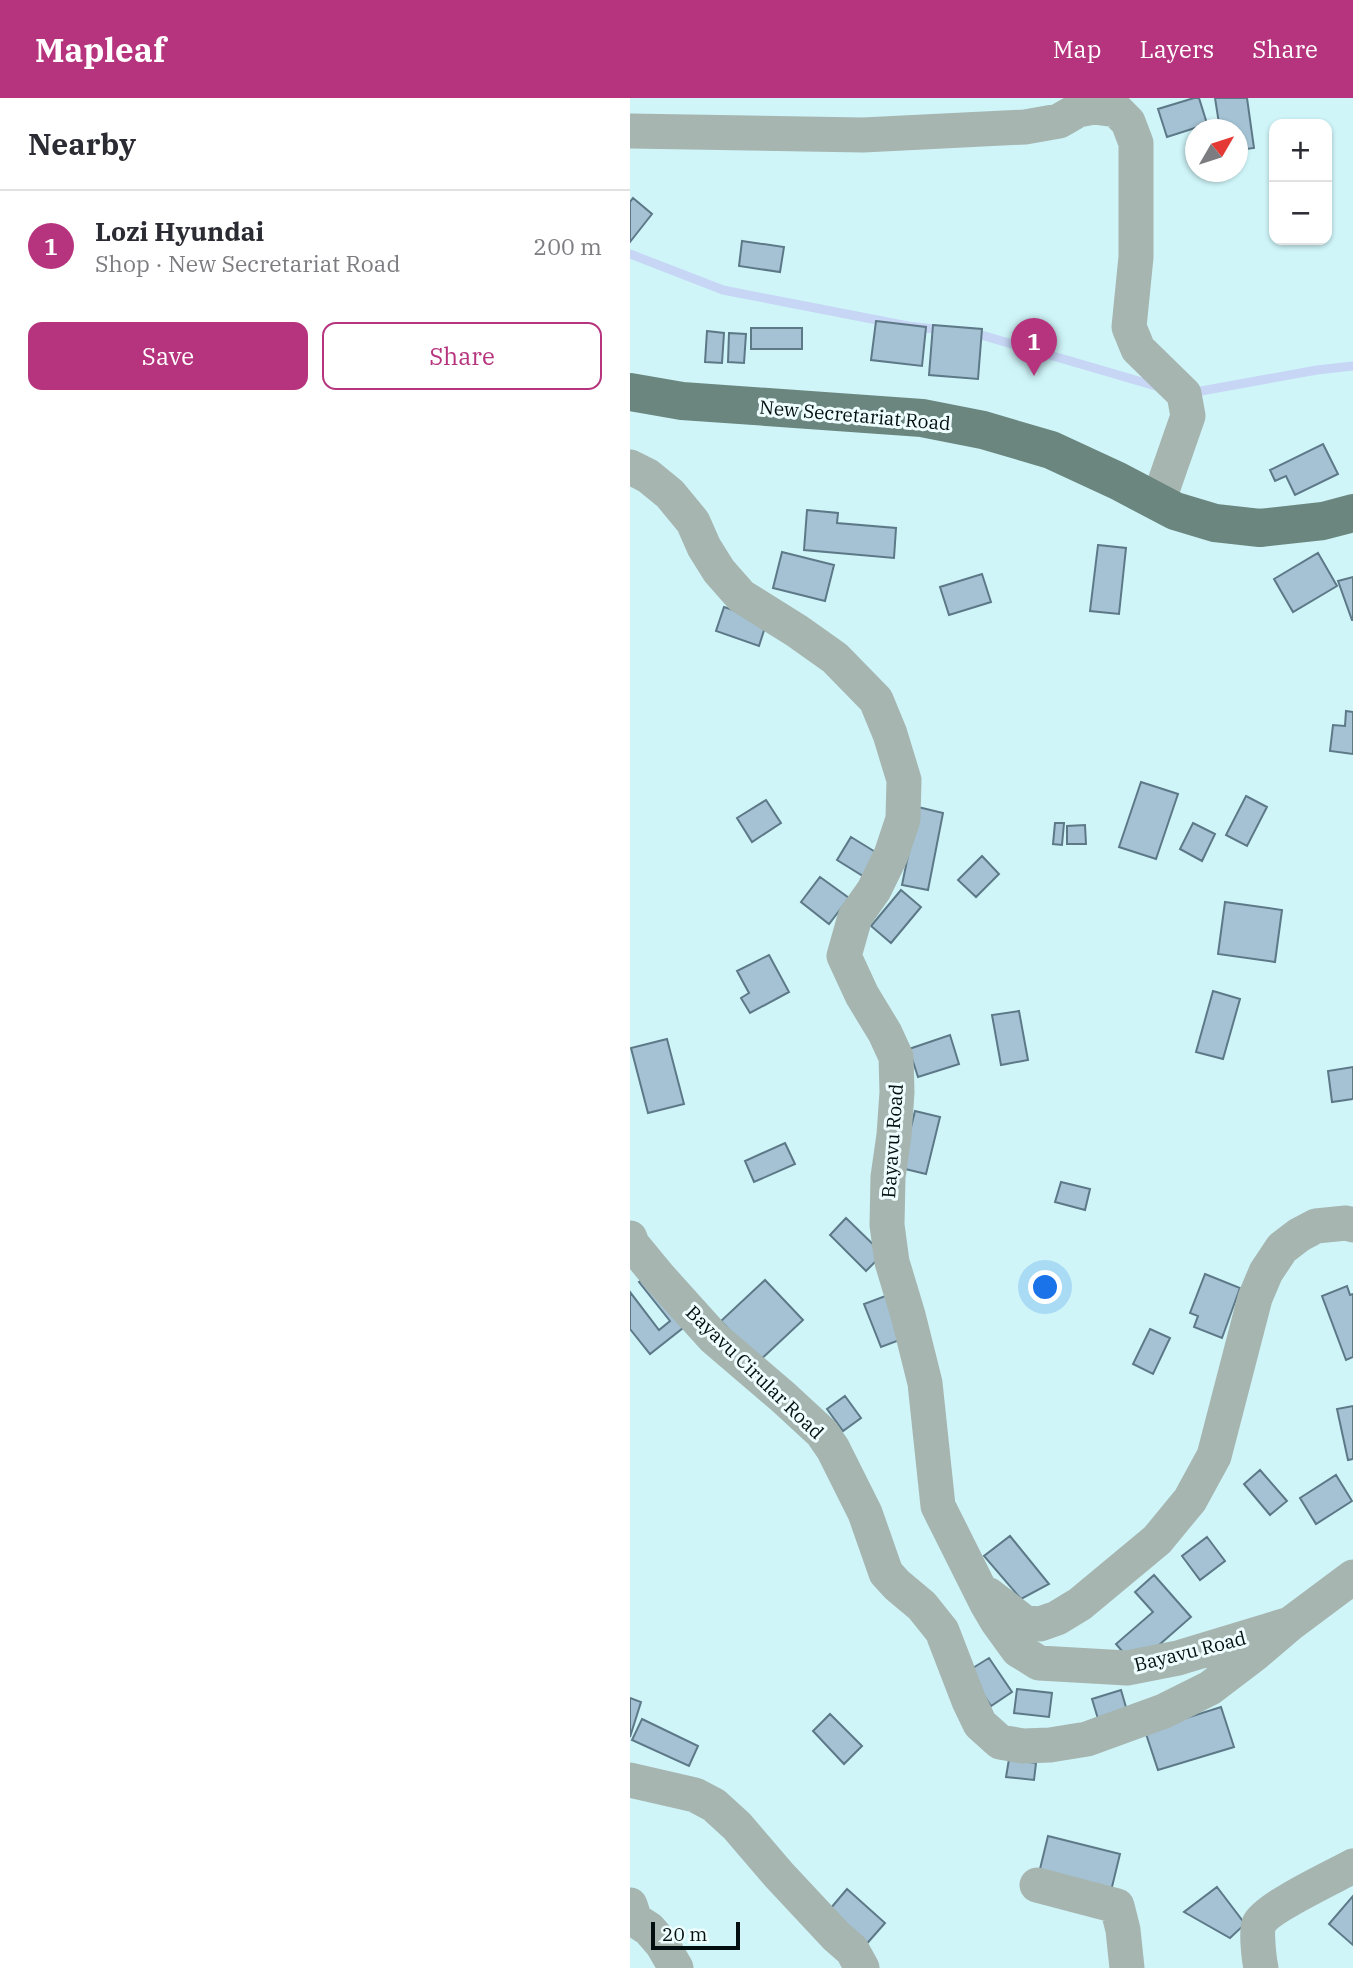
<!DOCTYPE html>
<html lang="en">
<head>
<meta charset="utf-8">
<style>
  :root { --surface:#fff; --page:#f2f2f3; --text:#2b2b33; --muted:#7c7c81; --line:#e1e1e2; --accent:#b6347e }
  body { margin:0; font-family:"IBM Plex Serif",serif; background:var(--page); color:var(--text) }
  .controls { position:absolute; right:21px; top:21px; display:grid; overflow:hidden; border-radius:14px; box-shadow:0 2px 5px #0004 }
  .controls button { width:63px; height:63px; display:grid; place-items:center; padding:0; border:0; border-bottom:2px solid var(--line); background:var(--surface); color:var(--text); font:35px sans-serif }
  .compass { position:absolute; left:555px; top:21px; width:63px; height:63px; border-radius:50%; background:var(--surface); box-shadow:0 2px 5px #0004; rotate:51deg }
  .scale { position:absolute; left:21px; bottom:18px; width:89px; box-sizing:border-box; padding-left:7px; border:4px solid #020e0f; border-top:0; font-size:19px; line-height:24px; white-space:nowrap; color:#020e0f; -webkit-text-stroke:5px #eefeff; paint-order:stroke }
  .you { position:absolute; left:416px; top:1190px; width:24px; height:24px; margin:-18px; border:5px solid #fff; border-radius:50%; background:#1a73e8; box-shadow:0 0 0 10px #1a73e833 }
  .badge { display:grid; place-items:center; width:46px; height:46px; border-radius:50%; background:var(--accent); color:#fff; font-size:23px; font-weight:700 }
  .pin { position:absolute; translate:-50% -58px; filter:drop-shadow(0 2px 4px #0008) }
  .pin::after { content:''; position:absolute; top:37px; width:24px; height:21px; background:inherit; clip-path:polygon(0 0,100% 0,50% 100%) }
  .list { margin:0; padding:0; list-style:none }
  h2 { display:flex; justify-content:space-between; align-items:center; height:91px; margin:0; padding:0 28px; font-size:30px }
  h2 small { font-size:23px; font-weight:400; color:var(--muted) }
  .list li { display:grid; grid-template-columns:46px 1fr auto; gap:21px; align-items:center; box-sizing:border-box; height:112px; padding:0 28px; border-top:2px solid var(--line) }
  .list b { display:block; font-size:26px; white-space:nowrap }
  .list p { margin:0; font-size:23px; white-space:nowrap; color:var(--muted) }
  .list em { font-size:23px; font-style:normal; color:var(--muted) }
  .actions { display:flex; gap:14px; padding:21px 28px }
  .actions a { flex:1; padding:16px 0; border:2px solid var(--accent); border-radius:14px; text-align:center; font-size:24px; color:var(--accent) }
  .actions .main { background:var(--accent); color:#fff }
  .map { position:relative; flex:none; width:723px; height:1870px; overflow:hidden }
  header { display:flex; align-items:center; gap:42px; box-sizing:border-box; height:98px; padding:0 35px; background:var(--accent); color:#fff }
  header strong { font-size:33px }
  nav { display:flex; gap:38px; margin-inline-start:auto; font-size:24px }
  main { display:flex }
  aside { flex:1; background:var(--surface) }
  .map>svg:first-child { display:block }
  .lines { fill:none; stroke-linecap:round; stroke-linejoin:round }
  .stream { stroke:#c6d6f4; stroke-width:9 }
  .building { fill:#a4c2d3; stroke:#5d7988; stroke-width:2 }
  .minor { stroke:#a6b5b0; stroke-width:35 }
  .major { stroke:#6b867e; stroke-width:38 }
  .labels { text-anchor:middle; stroke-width:6; stroke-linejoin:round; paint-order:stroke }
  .street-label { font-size:19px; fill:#020e0f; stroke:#eefeff }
</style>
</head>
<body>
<header>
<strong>Mapleaf</strong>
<nav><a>Map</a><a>Layers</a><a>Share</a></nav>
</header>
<main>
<aside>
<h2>Nearby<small></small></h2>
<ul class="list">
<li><span class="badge">1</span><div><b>Lozi Hyundai</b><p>Shop · New Secretariat Road</p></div><em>200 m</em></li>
</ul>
<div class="actions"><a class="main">Save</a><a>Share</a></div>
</aside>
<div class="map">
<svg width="723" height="1870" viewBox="0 0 723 1870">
  <rect width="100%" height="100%" fill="#cff5f9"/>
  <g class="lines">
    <!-- stream -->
    <path class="stream" d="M0 156 93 192 278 228 313 232
      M341 234 529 289
      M560 295 687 272 723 268"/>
  </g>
  <!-- building -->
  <path class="building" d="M564 0H569L579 32H566L565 30 537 39 528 11Z
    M585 0H617L624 50 608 52V32H590Z
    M3 100 22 116 0 144V104Z
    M112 143 154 149 150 174 109 168Z
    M246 223 296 229 292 268 241 262Z
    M303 227 352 231 348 281 299 277Z
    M121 230H172V251H121Z
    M77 233 94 235 92 265 75 264Z
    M99 235 116 236 114 265 98 264Z
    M693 346 708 376 665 397 656 378 645 383 640 372Z
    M177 412 208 415 207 425 266 430 264 460 174 452Z
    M468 447 496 450 489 516 460 513Z
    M152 454 204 467 195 503 143 490Z
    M688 455 707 488 663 514 644 481Z
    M352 476 361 504 319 517 310 489Z
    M723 479V522H722L708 483Z
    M94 509 137 523 129 548 86 533Z
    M716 613 723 614V656L700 653 703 627 715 628Z
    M511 684 548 696 526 761 489 749Z
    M616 698 637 709 617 748 596 737Z
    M136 702 151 725 122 744 107 720Z
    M288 709 313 715 298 792 272 787Z
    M425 725H434L432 747 423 746Z
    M563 725 585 736 572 763 550 751Z
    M455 727 456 746H437V728Z
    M221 739 247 755 233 778 207 762Z
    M352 758 369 776 346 799 328 782Z
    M190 779 219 800 199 826 171 804Z
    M271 792 291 809 261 845 241 828Z
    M595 804 652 812 645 864 588 856Z
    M139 857 159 894 120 915 111 900 119 895 107 873Z
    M583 893 610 901 593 961 566 954Z
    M389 913 398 962 371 967 362 917Z
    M320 937 329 966 288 979 279 951Z
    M37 941 54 1006 18 1015 1 950Z
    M723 969V1001L702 1004 698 973Z
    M285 1013 310 1019 296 1076 271 1070Z
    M155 1045 165 1066 124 1084 115 1063Z
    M431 1084 460 1091 455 1112 425 1104Z
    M216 1120 253 1156 236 1173 200 1137Z
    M575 1176 610 1190 592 1240 564 1229 568 1218 560 1215Z
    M20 1177 58 1226 20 1256 0 1231V1194L29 1232 40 1223 9 1184Z
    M135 1182 173 1222 128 1264 91 1223Z
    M717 1188 720 1197 723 1196V1259L716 1262 692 1198Z
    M258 1197 275 1240 251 1249 234 1206Z
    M520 1231 540 1240 523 1276 503 1266Z
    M215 1298 231 1320 213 1333 197 1311Z
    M723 1308V1361L718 1362 707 1311Z
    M630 1372 657 1403 640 1417 614 1386Z
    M706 1377 722 1403 686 1426 670 1400Z
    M380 1438 419 1486 391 1501 354 1458Z
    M577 1439 595 1463 570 1482 552 1458Z
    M524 1477 561 1519 505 1568 486 1546 523 1514 505 1494Z
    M359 1560 382 1594 361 1608 338 1573Z
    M387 1591 422 1595 419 1619 384 1615Z
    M491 1592 498 1616 469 1624 462 1601Z
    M0 1600 11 1604 0 1639Z
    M591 1609 604 1649 528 1672 515 1633Z
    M200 1616 232 1648 214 1666 183 1633Z
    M12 1621 68 1648 59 1668 2 1642Z
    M379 1661 406 1665 404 1682 376 1679Z
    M418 1738 490 1756 481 1793 409 1775Z
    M587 1789 615 1826 600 1840 554 1814Z
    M217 1791 255 1825 233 1850 195 1817Z
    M723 1798V1847L699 1826Z"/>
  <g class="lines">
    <!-- minor -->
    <path class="minor" d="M0 33 233 37 395 29 429 23 448 12 464 9 486 12 498 24 506 45V159L499 229 508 251 554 296 558 318 528 404
      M0 369 18 378 40 396 63 424 74 449 89 473 111 498 167 533 205 560 246 602 260 636 274 682 273 721 261 757 244 792 225 819 214 858 232 897 255 935 266 959 267 994 264 1037 258 1079 257 1127 262 1164 278 1217 295 1285 308 1408 357 1506 367 1523 388 1552 409 1565 497 1570 548 1560 660 1526
      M0 1140 2 1146 30 1180 84 1240 153 1299 192 1335 203 1351 235 1415 256 1475 267 1487 292 1508 312 1533 339 1603 350 1626 370 1644 393 1648 420 1647 457 1641 534 1613 580 1590 626 1555 660 1526 723 1479
      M359 1497 394 1524 410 1526 427 1520 450 1506 527 1442 560 1402 584 1358 625 1200 636 1174 652 1150 669 1137 686 1128 716 1125 723 1127
      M0 1682 65 1697 84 1707 107 1728 149 1777 206 1838 222 1852 232 1870
      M407 1787 487 1808 493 1832 497 1870
      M0 1807 5 1822 19 1831 32 1846 46 1870
      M631 1870C629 1861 626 1834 629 1826 636 1810 705 1778 723 1768"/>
    <!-- major -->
    <path class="major" d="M0 294 52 303 292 320 353 332 421 352 488 383 545 413 585 425 630 430 693 423 723 415"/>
  </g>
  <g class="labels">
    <!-- street labels -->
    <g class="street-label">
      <text transform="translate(225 317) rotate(5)" y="7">New Secretariat Road</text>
      <text transform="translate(262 1043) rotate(-86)" y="7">Bayavu Road</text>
      <text transform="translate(125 1274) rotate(44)" y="7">Bayavu Cirular Road</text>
      <text transform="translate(560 1553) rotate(-14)" y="7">Bayavu Road</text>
    </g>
  </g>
</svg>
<div class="controls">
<button>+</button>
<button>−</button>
</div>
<svg class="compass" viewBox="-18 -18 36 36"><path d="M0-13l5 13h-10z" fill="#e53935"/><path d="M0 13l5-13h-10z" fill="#7c7c81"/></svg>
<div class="scale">20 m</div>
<div class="you"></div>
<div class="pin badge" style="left:404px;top:278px">1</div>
</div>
</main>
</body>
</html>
